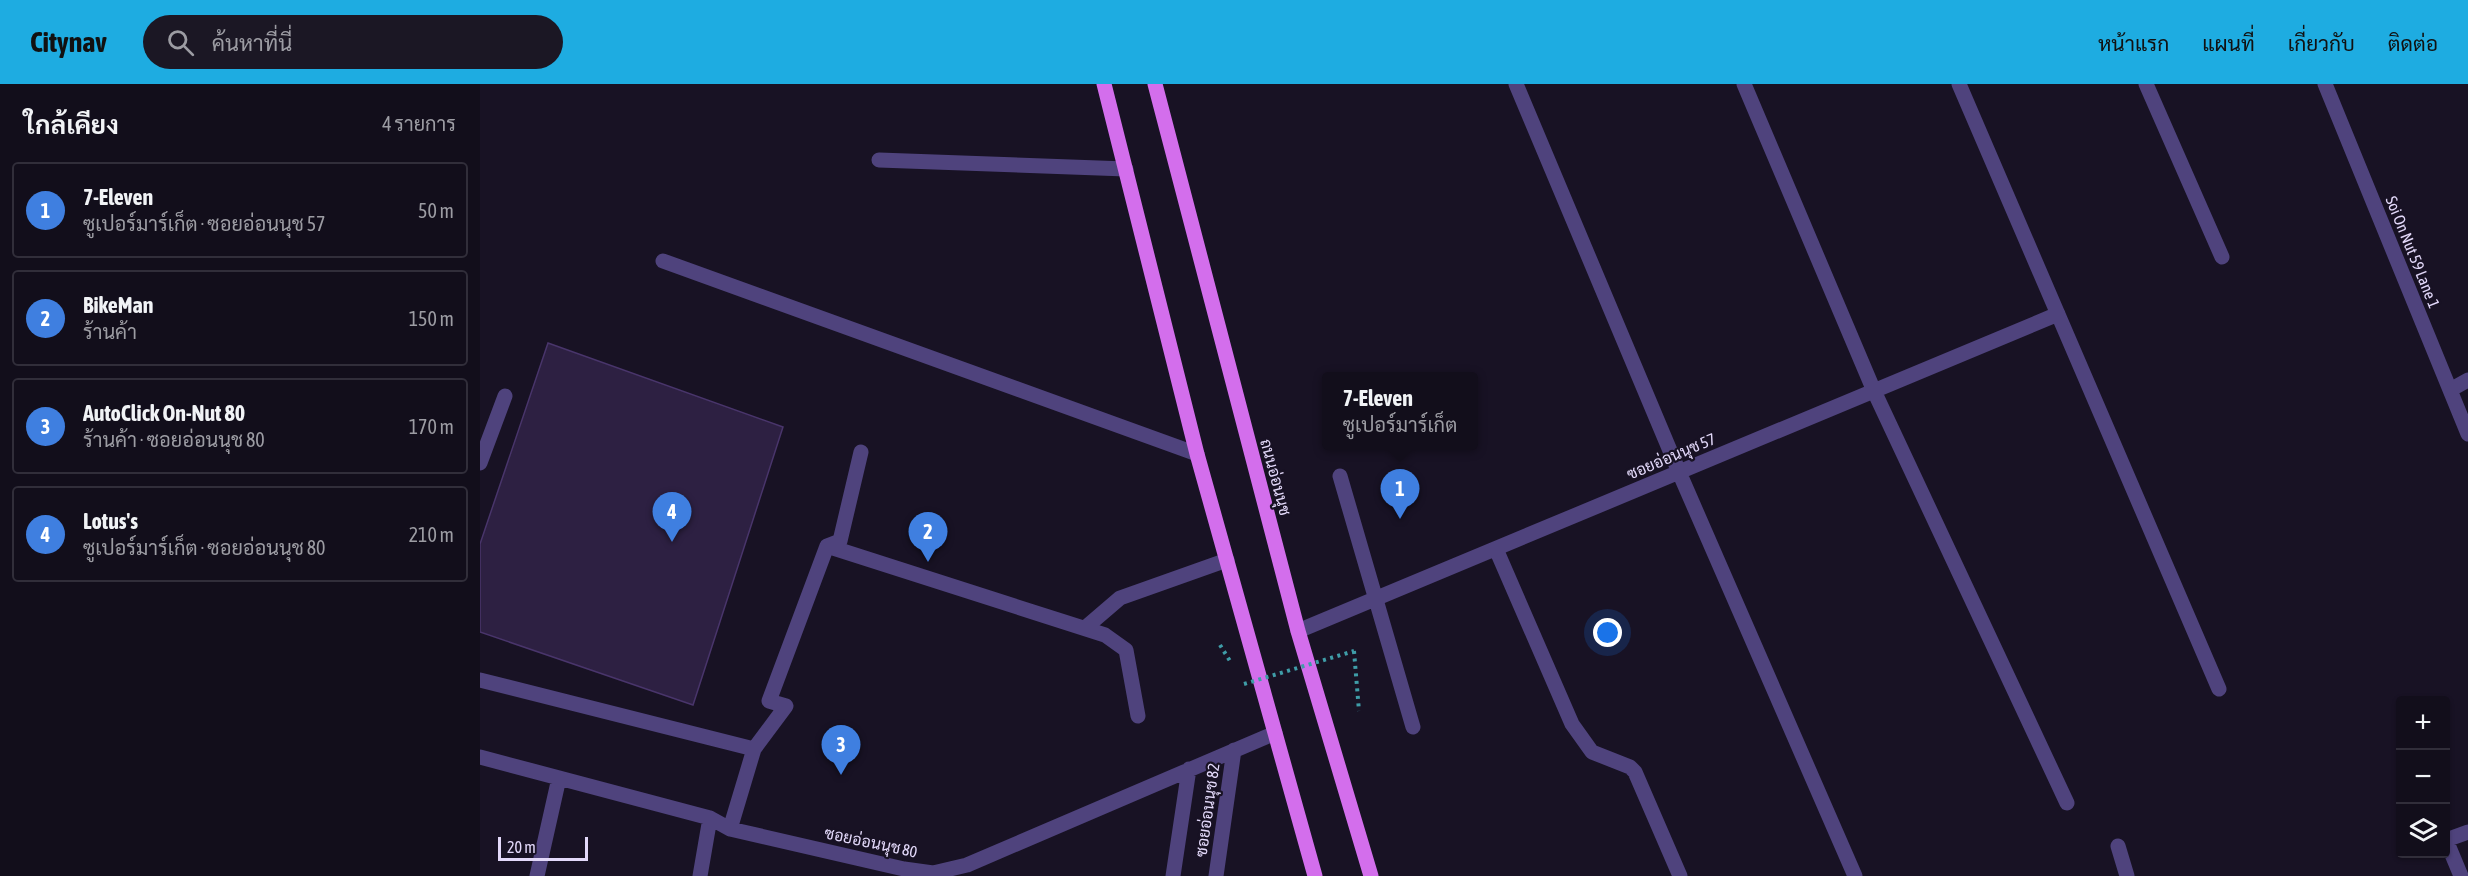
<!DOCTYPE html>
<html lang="th">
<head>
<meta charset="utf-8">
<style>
  :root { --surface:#120e1b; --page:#1b1724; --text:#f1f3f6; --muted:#9c9ca3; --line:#312e3a; --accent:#1eace1 }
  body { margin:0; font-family:"Asap Condensed",Sarabun,sans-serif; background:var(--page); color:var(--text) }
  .controls { position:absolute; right:18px; bottom:18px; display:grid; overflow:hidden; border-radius:6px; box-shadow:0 2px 4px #0004 }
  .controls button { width:54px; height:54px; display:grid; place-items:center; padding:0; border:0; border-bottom:2px solid var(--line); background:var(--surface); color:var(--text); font:30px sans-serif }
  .scale { position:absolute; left:18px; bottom:15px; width:90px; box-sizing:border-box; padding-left:6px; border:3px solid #e3d9fa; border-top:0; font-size:16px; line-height:21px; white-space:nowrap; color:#e3d9fa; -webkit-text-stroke:4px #181224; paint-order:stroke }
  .you { position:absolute; left:1128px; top:549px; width:21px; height:21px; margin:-15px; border:4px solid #fff; border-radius:50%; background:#1a73e8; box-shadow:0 0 0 9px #1a73e833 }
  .badge { display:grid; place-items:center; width:39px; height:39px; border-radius:50%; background:var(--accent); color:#fff; font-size:20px; font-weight:700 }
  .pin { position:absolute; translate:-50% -50px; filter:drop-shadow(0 2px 3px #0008) }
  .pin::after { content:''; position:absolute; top:32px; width:21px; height:18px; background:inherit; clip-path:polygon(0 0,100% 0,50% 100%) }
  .popup { position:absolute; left:842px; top:288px; width:156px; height:78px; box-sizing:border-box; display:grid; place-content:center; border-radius:6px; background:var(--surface); filter:drop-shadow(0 2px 4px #0005); font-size:20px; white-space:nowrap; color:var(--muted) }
  .popup b { font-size:22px; color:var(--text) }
  .popup::after { content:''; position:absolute; left:50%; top:100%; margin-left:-12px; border:12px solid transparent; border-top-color:var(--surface) }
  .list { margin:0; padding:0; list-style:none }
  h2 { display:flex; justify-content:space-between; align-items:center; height:78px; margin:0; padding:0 24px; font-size:26px }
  h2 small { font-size:20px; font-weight:400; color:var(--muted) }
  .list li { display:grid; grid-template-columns:39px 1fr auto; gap:18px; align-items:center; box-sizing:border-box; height:96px; margin:0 12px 12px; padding:0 12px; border:2px solid var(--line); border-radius:6px }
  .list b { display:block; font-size:22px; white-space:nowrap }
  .list p { margin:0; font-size:20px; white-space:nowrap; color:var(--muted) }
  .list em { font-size:20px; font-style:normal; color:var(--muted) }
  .icon { flex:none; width:33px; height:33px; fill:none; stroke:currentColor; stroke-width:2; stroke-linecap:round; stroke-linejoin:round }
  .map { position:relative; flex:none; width:1988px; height:792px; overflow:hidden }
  header { display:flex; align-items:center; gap:36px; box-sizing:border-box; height:84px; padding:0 30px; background:var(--accent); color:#111 }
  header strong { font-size:28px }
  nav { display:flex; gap:33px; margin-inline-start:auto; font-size:21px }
  .search { width:420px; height:54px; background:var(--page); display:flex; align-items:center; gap:15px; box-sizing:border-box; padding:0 21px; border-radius:33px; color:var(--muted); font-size:22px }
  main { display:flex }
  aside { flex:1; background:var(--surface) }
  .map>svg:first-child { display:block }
  .building { fill:#2d2042; stroke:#49356b; stroke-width:1.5 }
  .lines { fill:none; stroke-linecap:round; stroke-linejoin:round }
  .path { stroke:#3f9da8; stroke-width:4; stroke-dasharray:3 4.5; stroke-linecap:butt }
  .minor { stroke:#4f437d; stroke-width:15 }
  .major { stroke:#d36eec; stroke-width:15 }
  .path-bridge { stroke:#3f9da8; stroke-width:4; stroke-dasharray:3 4.5; stroke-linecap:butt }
  .labels { text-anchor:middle; stroke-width:4.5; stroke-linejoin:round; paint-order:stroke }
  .street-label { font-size:16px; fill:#e3d9fa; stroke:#181224 }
</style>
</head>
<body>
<header>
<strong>Citynav</strong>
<div class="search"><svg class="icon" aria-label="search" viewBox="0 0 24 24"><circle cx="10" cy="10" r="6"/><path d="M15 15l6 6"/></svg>ค้นหาที่นี่</div>
<nav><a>หน้าแรก</a><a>แผนที่</a><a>เกี่ยวกับ</a><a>ติดต่อ</a></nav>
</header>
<main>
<aside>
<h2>ใกล้เคียง<small>4 รายการ</small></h2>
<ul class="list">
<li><span class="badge" style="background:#3f7fe0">1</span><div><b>7-Eleven</b><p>ซูเปอร์มาร์เก็ต · ซอยอ่อนนุช 57</p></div><em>50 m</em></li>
<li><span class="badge" style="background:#3f7fe0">2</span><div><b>BikeMan</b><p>ร้านค้า</p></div><em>150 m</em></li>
<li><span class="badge" style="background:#3f7fe0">3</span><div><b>AutoClick On-Nut 80</b><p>ร้านค้า · ซอยอ่อนนุช 80</p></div><em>170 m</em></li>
<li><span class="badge" style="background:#3f7fe0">4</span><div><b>Lotus's</b><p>ซูเปอร์มาร์เก็ต · ซอยอ่อนนุช 80</p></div><em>210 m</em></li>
</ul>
</aside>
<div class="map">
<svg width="1988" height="792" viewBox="0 0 1988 792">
  <rect width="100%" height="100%" fill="#181224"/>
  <!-- building -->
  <path class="building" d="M68 259 303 343 213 621 0 548V460Z"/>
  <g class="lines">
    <!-- path -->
    <path class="path" d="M740 561 750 577
      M874 567 879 627"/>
    <!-- minor -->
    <path class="minor" d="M1036 0 1199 388 1375 792
      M1264 0 1394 307 1587 719
      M1479 0 1739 605
      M1666 0 1742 173
      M1845 0 1988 350
      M399 76 646 85
      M183 177 717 370
      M1970 306 1988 296
      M0 379 25 312
      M860 392 933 643
      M347 462 625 551 646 566 658 632
      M1016 465 1092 640 1112 668 1150 683 1155 688 1200 792
      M605 544 640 514 747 476
      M818 547 1578 230
      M0 596 274 665 306 622 289 617 347 462 360 457 381 368
      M0 673 230 734 250 745 424 785 453 789 487 781 795 649
      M250 745 274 665
      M1966 756 1981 792
      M1966 756 1988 748
      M1638 762 1647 792
      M57 792 79 694
      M220 792 230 734
      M693 792 709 685
      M736 792 754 666"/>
    <!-- major -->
    <path class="major" d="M624 0 717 370 835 792
      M675 0 818 547 891 792"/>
    <!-- path-bridge -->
    <path class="path-bridge" d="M764 600 874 567"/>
  </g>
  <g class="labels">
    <!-- street labels -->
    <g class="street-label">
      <text transform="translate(1933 168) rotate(68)" y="6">Soi On Nut 59 Lane 1</text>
      <text transform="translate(1191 372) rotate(-23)" y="6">ซอยอ่อนนุช 57</text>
      <text transform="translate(796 393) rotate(75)" y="6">ถนนอ่อนนุช</text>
      <text transform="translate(727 726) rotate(-82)" y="6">ซอยอ่อนนุช 82</text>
      <text transform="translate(391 758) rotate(12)" y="6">ซอยอ่อนนุช 80</text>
    </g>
  </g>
</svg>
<div class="controls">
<button>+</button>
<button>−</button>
<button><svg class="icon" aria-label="layers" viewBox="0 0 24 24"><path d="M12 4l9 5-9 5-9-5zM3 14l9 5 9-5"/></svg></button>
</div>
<div class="scale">20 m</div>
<div class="you"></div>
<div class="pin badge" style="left:920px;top:435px;background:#3f7fe0">1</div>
<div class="popup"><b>7-Eleven</b>ซูเปอร์มาร์เก็ต</div>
<div class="pin badge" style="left:448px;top:478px;background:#3f7fe0">2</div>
<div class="pin badge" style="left:361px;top:691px;background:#3f7fe0">3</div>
<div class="pin badge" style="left:192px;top:458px;background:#3f7fe0">4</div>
</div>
</main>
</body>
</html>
